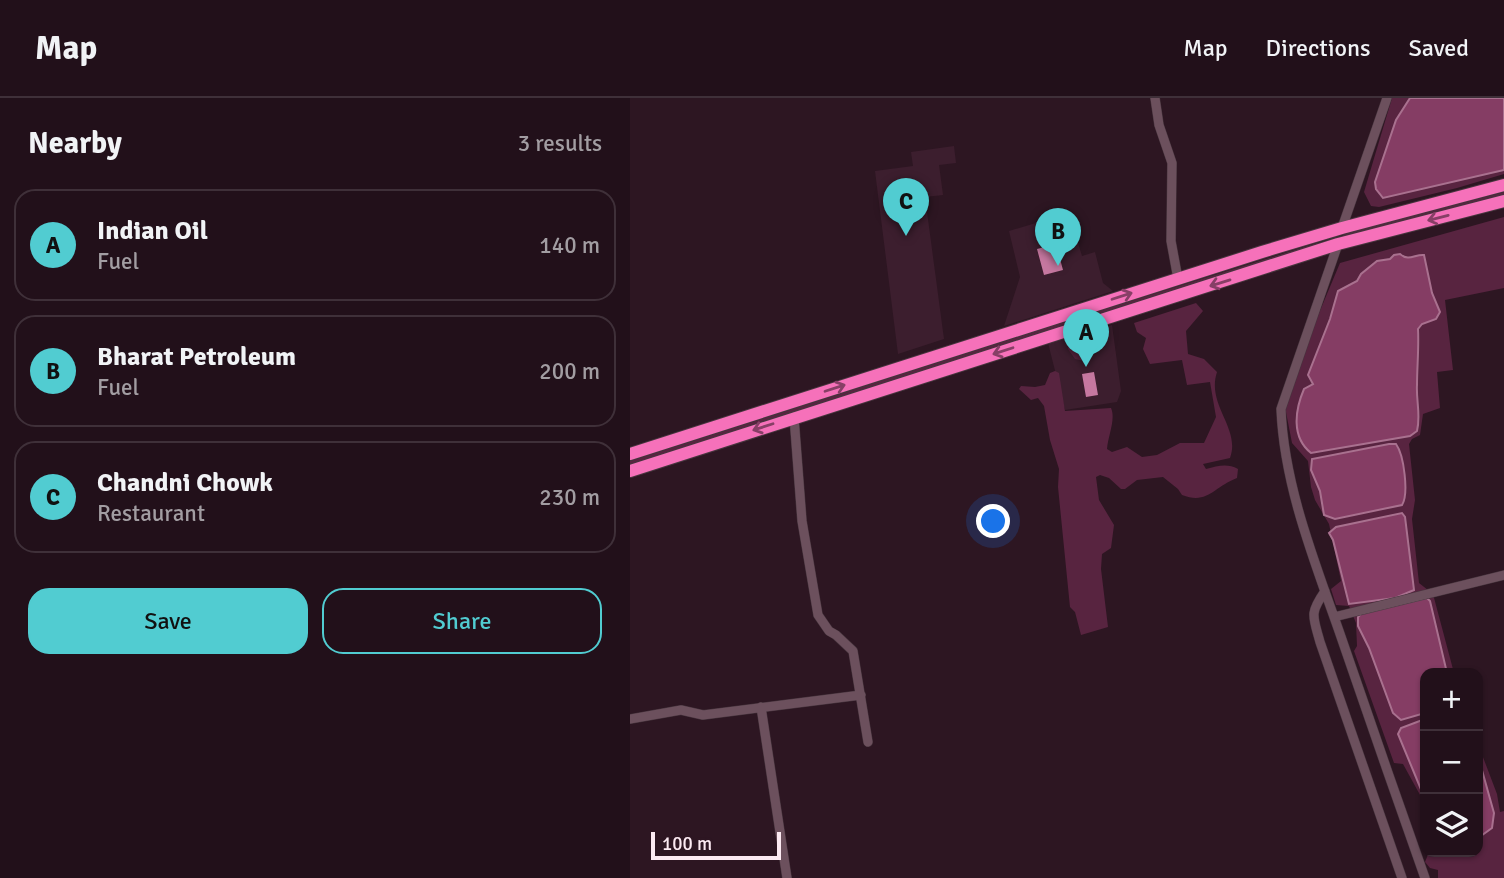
<!DOCTYPE html>
<html lang="en">
<head>
<meta charset="utf-8">
<style>
  :root { --surface:#22101a; --page:#2a1923; --text:#f1f3f6; --muted:#a29da2; --line:#3f3039; --accent:#51ccd1 }
  body { margin:0; font-family:Signika,sans-serif; background:var(--page); color:var(--text) }
  .controls { position:absolute; right:21px; bottom:21px; display:grid; overflow:hidden; border-radius:14px; box-shadow:0 2px 5px #0004 }
  .controls button { width:63px; height:63px; display:grid; place-items:center; padding:0; border:0; border-bottom:2px solid var(--line); background:var(--surface); color:var(--text); font:35px sans-serif }
  .scale { position:absolute; left:21px; bottom:18px; width:130px; box-sizing:border-box; padding-left:7px; border:4px solid #fceaf2; border-top:0; font-size:19px; line-height:24px; white-space:nowrap; color:#fceaf2; -webkit-text-stroke:5px #2d1622; paint-order:stroke }
  .you { position:absolute; left:364px; top:424px; width:24px; height:24px; margin:-18px; border:5px solid #fff; border-radius:50%; background:#1a73e8; box-shadow:0 0 0 10px #1a73e833 }
  .badge { display:grid; place-items:center; width:46px; height:46px; border-radius:50%; background:var(--accent); color:#111; font-size:23px; font-weight:700 }
  .pin { position:absolute; translate:-50% -58px; filter:drop-shadow(0 2px 4px #0008) }
  .pin::after { content:''; position:absolute; top:37px; width:24px; height:21px; background:inherit; clip-path:polygon(0 0,100% 0,50% 100%) }
  .list { margin:0; padding:0; list-style:none }
  h2 { display:flex; justify-content:space-between; align-items:center; height:91px; margin:0; padding:0 28px; font-size:30px }
  h2 small { font-size:23px; font-weight:400; color:var(--muted) }
  .list li { display:grid; grid-template-columns:46px 1fr auto; gap:21px; align-items:center; box-sizing:border-box; height:112px; margin:0 14px 14px; padding:0 14px; border:2px solid var(--line); border-radius:21px }
  .list b { display:block; font-size:26px; white-space:nowrap }
  .list p { margin:0; font-size:23px; white-space:nowrap; color:var(--muted) }
  .list em { font-size:23px; font-style:normal; color:var(--muted) }
  .actions { display:flex; gap:14px; padding:21px 28px }
  .actions a { flex:1; padding:16px 0; border:2px solid var(--accent); border-radius:21px; text-align:center; font-size:24px; color:var(--accent) }
  .actions .main { background:var(--accent); color:#111 }
  .icon { flex:none; width:38px; height:38px; fill:none; stroke:currentColor; stroke-width:2; stroke-linecap:round; stroke-linejoin:round }
  .map { position:relative; flex:none; width:874px; height:780px; overflow:hidden }
  header { display:flex; align-items:center; gap:42px; box-sizing:border-box; height:98px; padding:0 35px; background:var(--surface); border-bottom:2px solid var(--line) }
  header strong { font-size:33px }
  nav { display:flex; gap:38px; margin-inline-start:auto; font-size:24px }
  main { display:flex }
  aside { flex:1; background:var(--surface) }
  .map>svg:first-child { display:block }
  .built { fill:#3c1e2e }
  .green { fill:#582440 }
  .water { fill:#853d64; stroke:#a9718f; stroke-width:2 }
  .building { fill:#c678a0 }
  .lines { fill:none; stroke-linecap:round; stroke-linejoin:round }
  .minor-casing { stroke:#47353e; stroke-width:10 }
  .highway-casing { stroke:#47353e; stroke-width:14 }
  .minor { stroke:#6c505d; stroke-width:9 }
  .highway { stroke:#f671ba; stroke-width:12 }
  .oneway { stroke:#873f66 }
</style>
</head>
<body>
<header>
<strong>Map</strong>
<nav><a>Map</a><a>Directions</a><a>Saved</a></nav>
</header>
<main>
<aside>
<h2>Nearby<small>3 results</small></h2>
<ul class="list">
<li><span class="badge">A</span><div><b>Indian Oil</b><p>Fuel</p></div><em>140 m</em></li>
<li><span class="badge">B</span><div><b>Bharat Petroleum</b><p>Fuel</p></div><em>200 m</em></li>
<li><span class="badge">C</span><div><b>Chandni Chowk</b><p>Restaurant</p></div><em>230 m</em></li>
</ul>
<div class="actions"><a class="main">Save</a><a>Share</a></div>
</aside>
<div class="map">
<svg width="874" height="780" viewBox="0 0 874 780">
  <rect width="100%" height="100%" fill="#2d1622"/>
  <!-- built -->
  <path class="built" d="M324 48 326 65 309 67 313 97 295 99 314 241 268 256 245 73 283 68 281 54Z
    M439 115 452 158 465 154 473 185 483 193 374 228 390 179 379 133Z
    M482 227 491 293 487 304 435 312 418 245Z"/>
  <!-- green -->
  <path class="green" d="M762 0H874V76L827 90 749 109 741 108 734 94Z
    M874 94V100L710 140 716 135Z
    M874 119V190L815 202 823 272 807 274 810 310 793 316 790 337 782 341 779 346 785 402 782 421 789 485 803 496 824 575H795V706L773 666 764 665 724 553 727 548 726 525 719 508 706 507 701 491 711 483 699 426 685 402 681 389 678 363 662 345 655 309 681 234 710 165Z
    M687 145 689 147 0 370V363L443 221Z
    M566 205 573 213 556 233 558 256 574 261 587 274C576 307 611 330 600 360L573 366 576 371C588 368 597 365 608 371L607 380C583 389 578 407 552 397L548 391 533 379 507 382 495 391H491L479 380 470 377 466 379 469 402 484 427 481 450 472 456 471 471 478 529 451 537 445 514 440 509 428 389 429 371 420 342 414 308 408 300 401 302 389 291 391 288 405 289 415 287 420 275 425 273 429 275 435 313 481 310C486 321 478 338 477 351L482 354 497 349 512 359 527 357 550 345H574L586 319 580 284 557 287 552 262 520 266 513 251 516 240 507 234 504 225Z
    M463 234 466 247 461 260 454 263 445 261 438 251 439 240Z
    M848 646 867 696 870 714 874 713V780H808V772L800 770 795 764 799 754H848Z"/>
  <!-- water -->
  <path class="water" d="M780 0H874V72L753 100 746 91 745 84 766 22Z
    M770 156C779 164 785 156 794 157L802 195 810 214 806 221 792 226 788 231C789 250 787 269 787 287 786 303 791 317 787 333L780 338 681 355C661 339 665 312 674 291L683 286 678 277 700 221 708 193 727 183 731 176 747 163 760 161 764 157Z
    M759 346H766C774 357 779 396 772 407L705 421 694 417 690 393 681 372 682 361Z
    M772 415 775 419 784 492 765 500 719 506 703 442 699 435 706 429Z
    M797 500 800 503 817 575H795V615L771 622 763 615 739 550 728 528V519L731 516Z
    M795 621V701L768 636 771 630Z
    M848 658 864 715 862 730 848 740Z"/>
  <!-- building -->
  <path class="building" d="M426 146 433 172 414 177 407 151Z
    M464 274 468 297 456 299 452 276Z"/>
  <g class="lines">
    <!-- minor casing -->
    <g class="minor-casing">
      <path id="minor" d="M525 0 529 27 542 65 541 143 548 181
        M712 130 757 0
        M708 146 651 311C654 387 684 462 709 533 737 615 766 698 795 780
        M164 319 172 423 188 517 199 533 206 537 223 553 238 644
        M695 493C679 516 683 518 690 544L772 780
        M704 519 874 477
        M131 609 157 780
        M0 621 51 612 73 617 231 597"/>
    </g>
    <!-- highway casing -->
    <g class="highway-casing">
      <path id="highway" d="M0 356 632 154 712 130 874 87
        M0 373 708 146 874 103"/>
    </g>
    <!-- minor -->
    <use href="#minor" class="minor"/>
    <!-- highway -->
    <use href="#highway" class="highway"/>
  </g>
  <!-- one-way arrows -->
  <defs><path id="oneway-shaft" d="M-6 0H5M1.5-3L5.5 0L1.5 3" fill="none" stroke-width="1.6" stroke-linecap="round" stroke-linejoin="round" transform="scale(1.75)"/></defs>
  <g class="oneway">
    <use href="#oneway-shaft" transform="translate(808 120) rotate(166)"/>
    <use href="#oneway-shaft" transform="translate(590 185) rotate(163)"/>
    <use href="#oneway-shaft" transform="translate(492 198) rotate(-18)"/>
    <use href="#oneway-shaft" transform="translate(373 253) rotate(162)"/>
    <use href="#oneway-shaft" transform="translate(205 290) rotate(-18)"/>
    <use href="#oneway-shaft" transform="translate(133 329) rotate(162)"/>
  </g>
</svg>
<div class="controls">
<button>+</button>
<button>−</button>
<button><svg class="icon" aria-label="layers" viewBox="0 0 24 24"><path d="M12 4l9 5-9 5-9-5zM3 14l9 5 9-5"/></svg></button>
</div>
<div class="scale">100 m</div>
<div class="you"></div>
<div class="pin badge" style="left:456px;top:269px">A</div>
<div class="pin badge" style="left:428px;top:168px">B</div>
<div class="pin badge" style="left:276px;top:138px">C</div>
</div>
</main>
</body>
</html>
